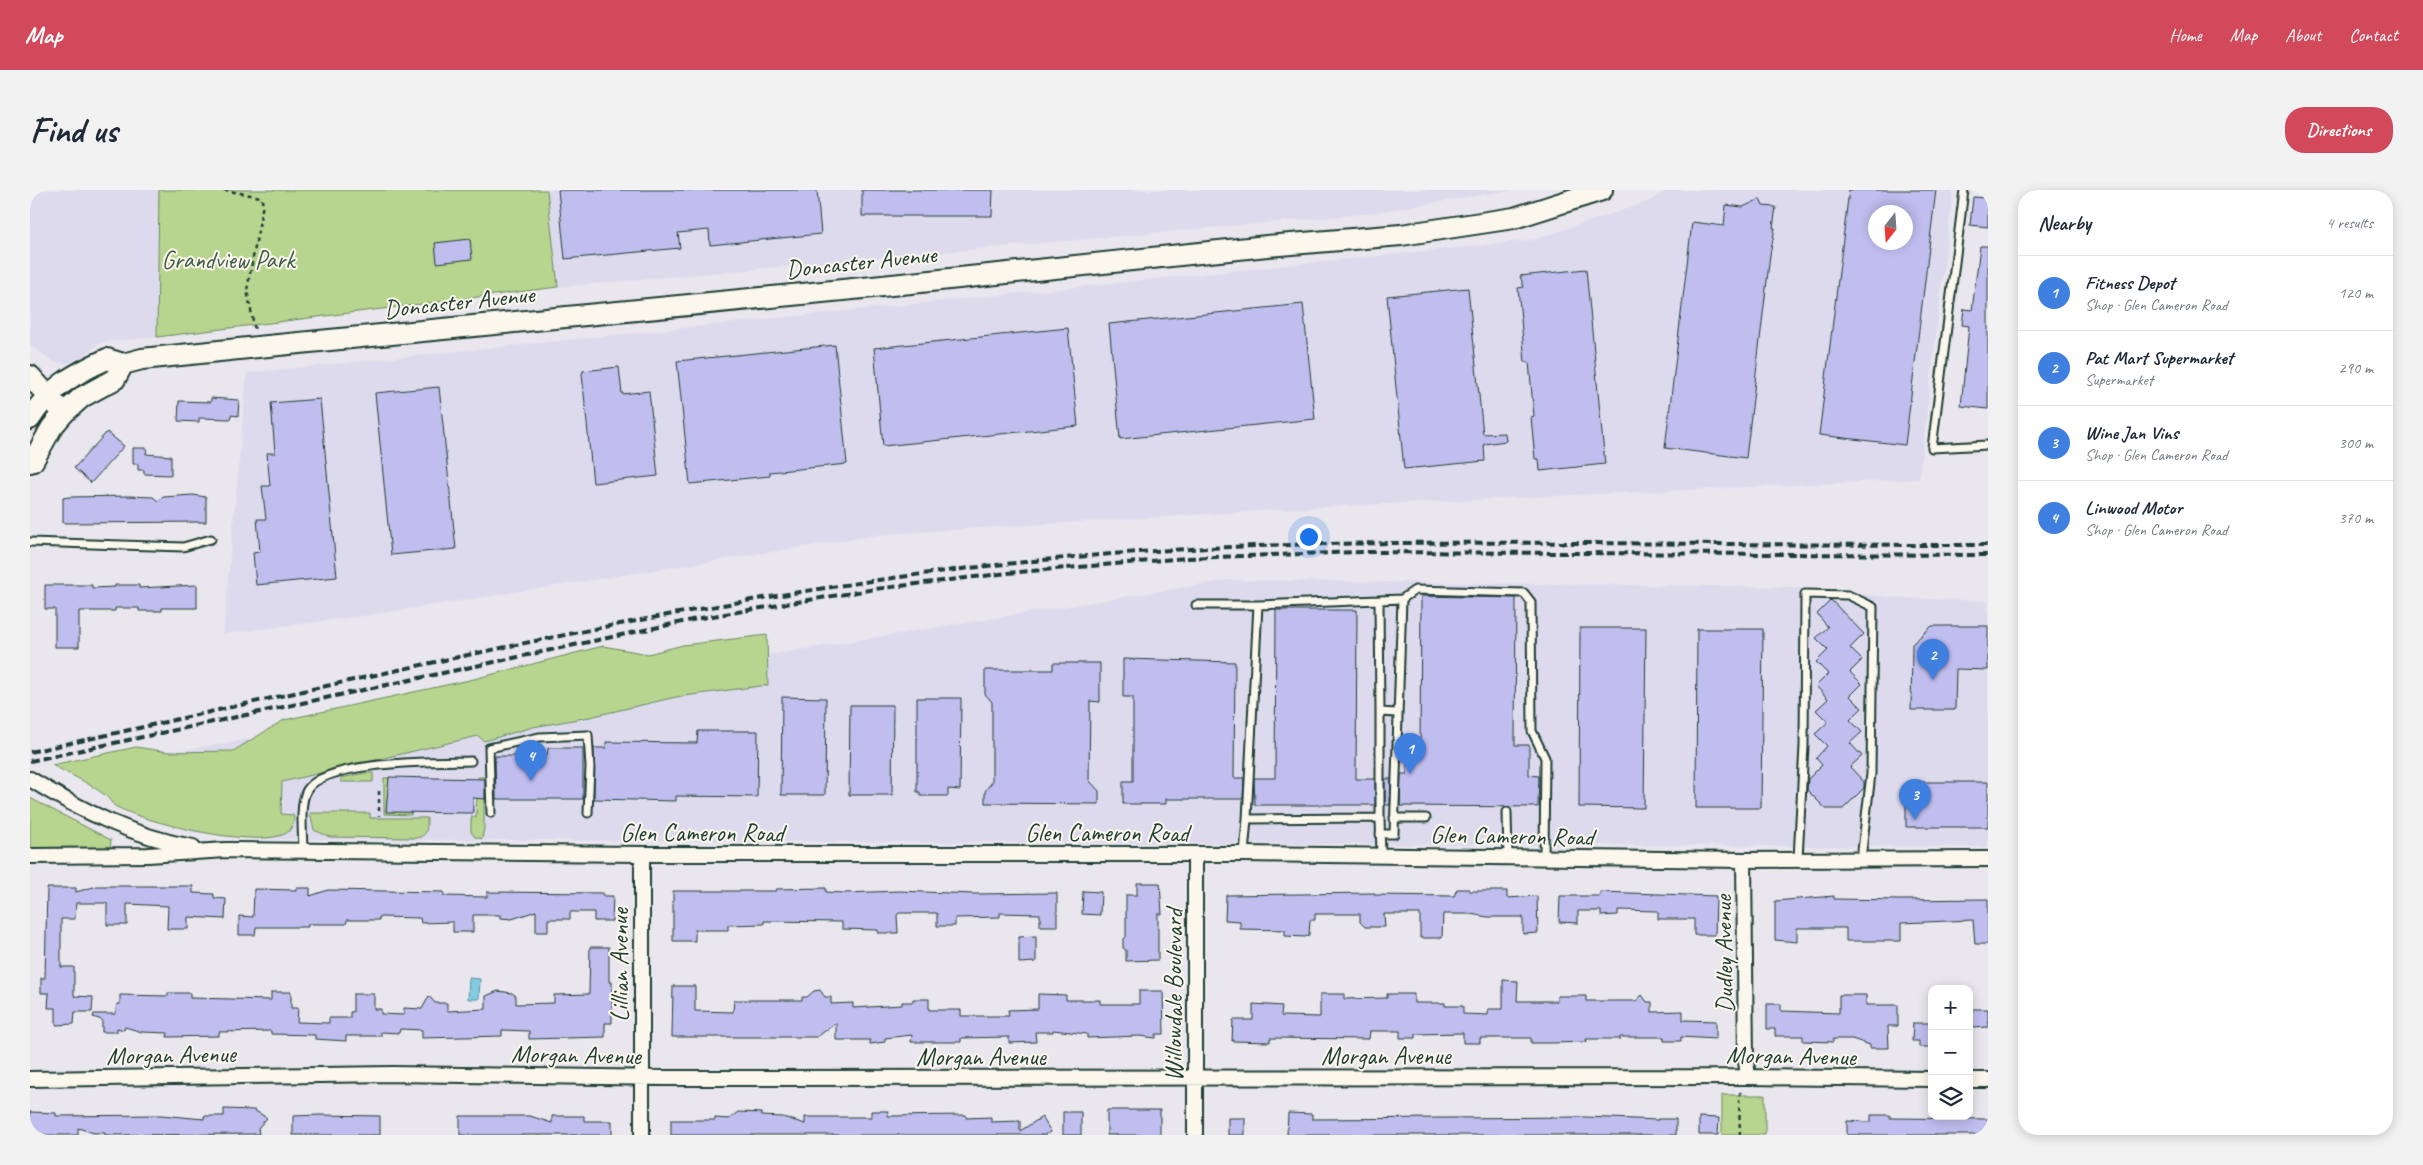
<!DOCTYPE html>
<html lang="en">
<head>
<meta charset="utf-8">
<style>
  :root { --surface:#fff; --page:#f2f2f3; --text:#1f2937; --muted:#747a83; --line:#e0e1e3; --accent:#d1495b }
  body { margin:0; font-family:Caveat,sans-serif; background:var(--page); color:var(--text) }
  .controls { position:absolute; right:15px; bottom:15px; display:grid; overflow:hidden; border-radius:10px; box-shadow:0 2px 12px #0003 }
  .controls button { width:45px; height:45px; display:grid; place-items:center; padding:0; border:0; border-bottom:1px solid var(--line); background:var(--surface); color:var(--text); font:25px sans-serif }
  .compass { position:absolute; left:1838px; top:15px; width:45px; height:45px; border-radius:50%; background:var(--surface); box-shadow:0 2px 12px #0003; rotate:197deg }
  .you { position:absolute; left:1278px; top:346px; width:18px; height:18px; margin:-12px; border:4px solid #fff; border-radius:50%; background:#1a73e8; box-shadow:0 0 0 8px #1a73e833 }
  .badge { display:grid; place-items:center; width:32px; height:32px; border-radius:50%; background:var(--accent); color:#fff; font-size:16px; font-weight:700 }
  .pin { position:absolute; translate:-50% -41px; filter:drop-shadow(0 1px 2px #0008) }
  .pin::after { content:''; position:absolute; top:26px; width:18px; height:15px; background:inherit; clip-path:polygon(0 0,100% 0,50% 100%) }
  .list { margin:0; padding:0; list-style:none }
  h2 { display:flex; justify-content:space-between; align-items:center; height:65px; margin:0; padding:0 20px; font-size:21px }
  h2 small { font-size:16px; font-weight:400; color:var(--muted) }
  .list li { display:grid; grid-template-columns:32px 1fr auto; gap:15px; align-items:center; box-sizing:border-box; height:75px; padding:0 20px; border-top:1px solid var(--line) }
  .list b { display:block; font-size:19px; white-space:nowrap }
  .list p { margin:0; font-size:16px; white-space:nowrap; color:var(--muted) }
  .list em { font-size:16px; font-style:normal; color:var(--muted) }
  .icon { flex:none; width:28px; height:28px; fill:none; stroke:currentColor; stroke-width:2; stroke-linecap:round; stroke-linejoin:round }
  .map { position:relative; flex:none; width:1958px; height:945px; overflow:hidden; border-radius:20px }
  header { display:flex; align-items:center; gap:30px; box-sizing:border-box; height:70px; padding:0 25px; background:var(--accent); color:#fff }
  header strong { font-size:24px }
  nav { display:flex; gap:28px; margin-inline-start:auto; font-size:18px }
  .intro { display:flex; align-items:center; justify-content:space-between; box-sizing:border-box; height:120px; padding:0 30px }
  h1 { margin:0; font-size:35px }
  .button { padding:12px 22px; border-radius:20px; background:var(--accent); color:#fff; font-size:18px; font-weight:700 }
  main { display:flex; gap:30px; padding:0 30px }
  aside { flex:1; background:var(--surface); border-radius:20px; box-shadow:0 2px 12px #0003 }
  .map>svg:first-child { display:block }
  .built { fill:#dddaee; fill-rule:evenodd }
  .green { fill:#b7d58e; stroke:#6b8961 }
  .water { fill:#82cbe3; stroke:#5a929d }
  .building { fill:#c0bdef; stroke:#1f3d34; fill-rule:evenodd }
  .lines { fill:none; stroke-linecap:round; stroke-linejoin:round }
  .lane-casing { stroke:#1f3d34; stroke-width:11 }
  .street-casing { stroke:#1f3d34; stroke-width:18 }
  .secondary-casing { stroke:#1f3d34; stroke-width:24 }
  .path { stroke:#1f3d34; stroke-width:2.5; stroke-dasharray:4 4; stroke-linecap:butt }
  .lane { stroke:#fbf7ec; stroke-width:7 }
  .street { stroke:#fbf7ec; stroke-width:14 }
  .secondary { stroke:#fbf7ec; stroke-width:20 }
  .rail { stroke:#1f3d34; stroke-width:4; stroke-dasharray:8 4; stroke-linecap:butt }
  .labels { text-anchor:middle; stroke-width:4; stroke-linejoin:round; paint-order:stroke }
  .park-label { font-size:25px; fill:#3d5b46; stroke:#fbf7ec }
  .street-label { font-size:25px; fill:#1f3d34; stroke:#fbf7ec }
</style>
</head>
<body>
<header>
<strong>Map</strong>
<nav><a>Home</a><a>Map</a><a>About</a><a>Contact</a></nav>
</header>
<div class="intro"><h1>Find us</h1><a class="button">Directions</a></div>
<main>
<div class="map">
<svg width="1958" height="945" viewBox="0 0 1958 945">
  <rect width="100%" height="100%" fill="#e9e6ed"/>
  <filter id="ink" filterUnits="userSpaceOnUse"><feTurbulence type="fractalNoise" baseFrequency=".02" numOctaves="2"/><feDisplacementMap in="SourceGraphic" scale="10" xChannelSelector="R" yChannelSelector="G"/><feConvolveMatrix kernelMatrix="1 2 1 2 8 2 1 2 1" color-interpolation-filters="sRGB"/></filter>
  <g filter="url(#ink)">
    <!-- built -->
    <path class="built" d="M0 0H129L127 147 71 152 44 174 24 172 0 155Z
      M517 0H1482L1335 24 528 97Z
      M1638 0H1923L1889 289 1292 317 854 344 347 424 193 444 217 183 1503 50 1620 11ZM1846 22H1876V52H1846Z
      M1199 390 1760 397 1868 408 1958 411V657L235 649 159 642 147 561Z"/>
    <!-- green -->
    <path class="green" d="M129 0H517L528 97 127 147Z
      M737 445 738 495 646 507 560 527 503 537 454 551 448 546 252 592 251 624 263 625 264 628C264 635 260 643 252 645 219 657 116 633 85 616 81 613 79 608 75 605 59 593 39 584 22 575L106 557 139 562 203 561 254 530 444 489 573 456 618 464 653 455Z
      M335 583H343V592H311V588Z
      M448 587H454V638L452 649 445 647 441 642V627H446Z
      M354 588H359L356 621 381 622V625L354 624Z
      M0 608 81 650 80 660 0 658Z
      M280 623H340V628H397C397 638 398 646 386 648L300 647 284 640Z
      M1692 905H1735V945H1692Z"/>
    <!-- water -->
    <path class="water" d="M439 788 450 789 449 809H438Z"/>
    <!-- building -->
    <path class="building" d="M528 0H787L791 44 680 55 679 40 648 43 650 58 535 69Z
      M832 0H963L962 26H832Z
      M1819 0H1906L1875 255 1789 245ZM1846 22H1876V52H1846Z
      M1943 7 1958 8V37L1940 35Z
      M1730 9 1733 16 1746 17 1743 38H1745L1740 65 1716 268 1635 258 1662 32 1694 36 1696 15 1713 17Z
      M440 49 442 69 407 73 405 53Z
      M1950 56H1958V219L1931 216 1939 136 1932 135 1934 119 1942 120Z
      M1556 79 1575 274 1510 281 1509 269H1505L1501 227 1504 226 1502 205 1499 172H1495L1488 98 1494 97 1490 86Z
      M1438 98 1453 244 1475 243 1476 251 1454 254 1455 271 1374 279 1357 106Z
      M1273 114 1285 229 1090 249 1079 134Z
      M1038 138 1048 236 853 256 844 158Z
      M805 155 817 274 740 282V286L660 294 647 171Z
      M589 177 592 204 619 201 628 286 563 293 552 184 553 181Z
      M409 197 426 359 361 365 345 203Z
      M181 208 209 210 208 226 201 225 200 229 169 228V232L148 231 149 211 181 212Z
      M290 209 307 387 226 395 223 363 230 362 227 329H236L232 296H240L237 263H245L241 213Z
      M77 242 94 256 61 293 44 278Z
      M103 258H117L116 264 141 266V285L114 284V280H108V274H103Z
      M163 305 176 307V332L33 333V308L39 307 99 306 123 307 128 311 133 307Z
      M15 395H62V398L85 397V395H109V398L167 395V418H132V421H109V418H85V421H49V457H25V419H15Z
      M1391 406 1486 408 1485 555H1499V585L1509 586 1508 617 1370 616 1371 584H1377V554H1390Z
      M1801 410 1834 444 1820 458 1832 470 1820 482 1832 494 1820 506 1832 518 1820 530 1832 542 1820 553 1832 566 1820 577 1834 592V598L1813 619H1796L1777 600 1778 589 1792 575 1786 568 1797 556 1785 544 1798 532 1786 520 1798 509 1786 496 1798 484 1786 472 1798 460 1786 448 1798 437 1787 424Z
      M1246 420H1327L1326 589H1345V615H1225L1224 588H1245Z
      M1902 436H1958V480L1926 479 1925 520H1881L1882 454Z
      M1550 438H1616L1614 618 1549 617Z
      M1667 439H1733L1731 618H1666Z
      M1093 469 1205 472 1204 588H1214L1213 609H1136V614H1093V591H1103V507H1093Z
      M1023 473H1070V512L1060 511 1059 590 1069 601V614L955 613V601L962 592V512L955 504V480H1023Z
      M752 507 796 508 795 605H751Z
      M887 508H931L930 600 918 599V606H890V602H887Z
      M820 515H863L862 605H819Z
      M668 541H728L727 607 646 606V611L564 609V558H576V552L667 553Z
      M518 558H553V609H466L465 566H517Z
      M359 587 455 589V609L443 608V623L356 622Z
      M1355 589H1361L1360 615H1355Z
      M1876 592H1958V637H1876Z
      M1107 693H1130L1132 724H1128V770L1096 771V760L1093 758V750L1096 747V705H1107Z
      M67 696H163V703L184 704V708L196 709 195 729 158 727V739H137L138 716 97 714V735H77V713H46L45 729H31V777H44V806L63 807 62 822H45L44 834 26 835V818H18L19 803H11V788H15L17 698H46V702Z
      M266 698H280V706L298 700 414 702V706L457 707V702L573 703V706H583L582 731H564V722H540V729H518V742H506V721L482 729 470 728V725H443V742H423V732L391 733 390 728 349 727V730H317L316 734H278V737H226L225 745H209V726L223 727 224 699 266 700Z
      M796 698V702L814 703 869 701 944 704 1027 703V736H1010V724L970 723V727L925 728V736H907V723H869L867 725 868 743H848V740L812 739V732L734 731V734L698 735V740H665V751H643V701H746V699Z
      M1427 699H1439V701H1477V708L1507 706 1508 743 1493 744V727H1458L1440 724H1413L1412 748H1390V724H1354L1355 737H1335L1330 732V724H1285V730H1280L1279 745 1275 747 1255 746V740L1210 739V731L1195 730 1196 705 1345 703V705L1424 706Z
      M1053 701 1071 702 1070 725 1052 724Z
      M1570 702 1686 706 1685 745H1664V729H1628V721L1588 720V725L1571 726V721H1548V733L1529 732 1530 706H1570Z
      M1804 706V709L1871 710 1958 709V754H1945L1943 730 1871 733V751H1816V738H1767V752L1745 750V711Z
      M1006 746V772L989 773V747Z
      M560 757H579V792H582V833H575V847L499 849V841L472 840V846L392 848V840L370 839 369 843 351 842V846H316V851L285 849V845L241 844V841L189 842V846L137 847 138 843 112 842 95 837 94 840 87 838V842H72V830L63 827 64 824H85L87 814H90V805L138 806V803H160V808L241 810V802H261V818H268L267 832 299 833V828H320V822H323V804H344V819H351V824L374 825V818L392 819 399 806 405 813H417V821L456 819V806L468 801 482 803 486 806V814L524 813V805L559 804Z
      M1473 790 1488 791 1487 811H1527V806H1556V811H1606L1612 805 1617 812H1622V822L1653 821V830L1686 831V849L1651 847V851H1634V847H1590V849H1556L1557 852 1522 853H1501V848H1450V853H1433V843L1386 844V848H1370V841H1340L1339 849 1240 848V852L1202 851 1203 830H1223V814L1252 816 1251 826 1290 827V804H1314V809L1357 808V804H1384V813H1415V816H1433V824L1458 825V819H1473Z
      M643 796H665V821L703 822 704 810H772V807H777L784 801 790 800 795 807H801V814L823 813V818L872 815V812H883V809H899V820H931V826H979L978 820 1008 819V804L1036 805V810H1070V814H1109V801H1133L1134 844H1126V848L1109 846 1057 848V844L1023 840V842H1005L1006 852 979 853V847L931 848V852H881L882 845 855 848V852L840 854V850H806V833L787 847H642Z
      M1809 805H1836V815H1868V836H1858L1859 858H1840V855L1822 849H1803V852L1773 851V846H1745V839H1737V814H1751V821L1809 823Z
      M1942 819H1958V837L1943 838Z
      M1883 833H1902L1901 857H1889V851H1882Z
      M194 919 224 920 237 928 228 938 229 944 75 945V943H64L48 938V945H1L0 943V922L26 923V926L131 925 174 929V926H194Z
      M1077 920H1130V945H1077Z
      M841 921H858V926L936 925V928L961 927V932L990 931V941L1012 927 1021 942 1014 945H641V930H685V928L699 929 708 922 732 923 731 926 753 927 775 934V927H841Z
      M1033 922H1051V945H1033Z
      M1258 923 1282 924V929L1555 927 1628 930V929H1646V945H1257Z
      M290 925 350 926V945H263V926Z
      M1841 925H1860V928L1958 929V945H1817V931L1841 932Z
      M430 926H500L522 933V926H554V931H582V945H430Z
      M1669 927 1689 928 1688 945H1669Z
      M1198 928H1215V945H1198Z"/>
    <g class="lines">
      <!-- lane casing -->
      <g class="lane-casing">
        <path id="lane" d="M1934 0 1902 258 1958 255
          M0 352 153 357 181 349
          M1372 409 1385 400 1494 403 1501 412 1502 541 1515 568 1514 667
          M1166 415H1228
          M1477 622 1478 667
          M461 623 459 558 510 547 558 545 560 577 558 623
          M1350 628V522
          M1364 628H1396
          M1217 629 1228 415 1349 410
          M1350 644H1364L1372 409 1349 410 1350 522 1366 523
          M273 661C273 645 269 613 277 600 295 570 408 572 441 571
          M1214 664 1217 629 1350 628 1351 666
          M1768 669 1774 556 1775 404 1818 405 1843 417 1841 584 1831 669"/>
      </g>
      <!-- street casing -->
      <g class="street-casing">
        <path id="street" d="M0 589C50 620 104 647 163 657
          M612 664V945
          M1165 665V945
          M0 666 118 665 196 660 612 664H1214L1714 670 1958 669
          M1714 670 1716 871 1718 887
          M0 889 362 884 636 888 1718 887 1902 889
          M1939 890H1958"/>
      </g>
      <!-- secondary casing -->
      <g class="secondary-casing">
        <path id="secondary" d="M0 186 27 216
          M0 229C20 197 44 184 77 169L93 174 112 169 228 157 833 98 1237 56 1371 45 1484 28 1572 0
          M0 272 3 271 22 237 34 223 52 207 85 189 93 174"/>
      </g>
      <!-- path -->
      <path class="path" d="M194 0 231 7 233 14 217 100 225 141
        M349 601V626
        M1710 945 1709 906 1711 902"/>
      <!-- lane -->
      <use href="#lane" class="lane"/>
      <!-- street -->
      <use href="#street" class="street"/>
      <!-- secondary -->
      <use href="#secondary" class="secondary"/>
      <!-- rail -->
      <path class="rail" d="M0 562C339 488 678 402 1024 369 1200 352 1375 352 1551 353 1686 354 1822 355 1958 355
        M0 571 671 428 845 399 978 383 1156 368 1331 362 1958 365"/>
    </g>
  </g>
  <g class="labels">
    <!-- park labels -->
    <g class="park-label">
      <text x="198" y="78">Grandview Park</text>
    </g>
    <!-- street labels -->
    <g class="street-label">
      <text transform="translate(831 71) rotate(-6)" y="9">Doncaster Avenue</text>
      <text transform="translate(429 111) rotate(-6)" y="9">Doncaster Avenue</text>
      <text x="672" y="651">Glen Cameron Road</text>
      <text x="1077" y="651">Glen Cameron Road</text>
      <text transform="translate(1482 645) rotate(1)" y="9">Glen Cameron Road</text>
      <text transform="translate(1693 764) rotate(-91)" y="9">Dudley Avenue</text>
      <text transform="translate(589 775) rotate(-90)" y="9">Lillian Avenue</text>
      <text transform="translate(1143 805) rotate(-90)" y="9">Willowdale Boulevard</text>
      <text transform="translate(141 864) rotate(-1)" y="9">Morgan Avenue</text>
      <text transform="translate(546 864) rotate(1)" y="9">Morgan Avenue</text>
      <text x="1356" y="874">Morgan Avenue</text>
      <text transform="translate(1761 865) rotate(1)" y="9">Morgan Avenue</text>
      <text x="951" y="875">Morgan Avenue</text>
    </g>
  </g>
</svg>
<div class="controls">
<button>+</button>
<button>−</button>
<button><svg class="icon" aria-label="layers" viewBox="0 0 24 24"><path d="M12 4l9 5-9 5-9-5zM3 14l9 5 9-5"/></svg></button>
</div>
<svg class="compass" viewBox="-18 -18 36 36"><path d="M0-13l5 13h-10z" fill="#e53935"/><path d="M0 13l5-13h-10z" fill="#747a83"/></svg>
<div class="you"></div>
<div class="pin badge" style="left:1380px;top:584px;background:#3f7fe0">1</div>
<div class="pin badge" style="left:1903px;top:490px;background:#3f7fe0">2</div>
<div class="pin badge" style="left:1885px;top:630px;background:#3f7fe0">3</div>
<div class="pin badge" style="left:501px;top:591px;background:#3f7fe0">4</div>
</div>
<aside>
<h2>Nearby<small>4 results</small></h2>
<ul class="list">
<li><span class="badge" style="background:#3f7fe0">1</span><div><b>Fitness Depot</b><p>Shop · Glen Cameron Road</p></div><em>120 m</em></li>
<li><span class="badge" style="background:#3f7fe0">2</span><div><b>Pat Mart Supermarket</b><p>Supermarket</p></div><em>290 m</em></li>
<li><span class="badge" style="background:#3f7fe0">3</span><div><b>Wine Jan Vins</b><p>Shop · Glen Cameron Road</p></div><em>300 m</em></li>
<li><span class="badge" style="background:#3f7fe0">4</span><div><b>Linwood Motor</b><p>Shop · Glen Cameron Road</p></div><em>370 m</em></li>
</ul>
</aside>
</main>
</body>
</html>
